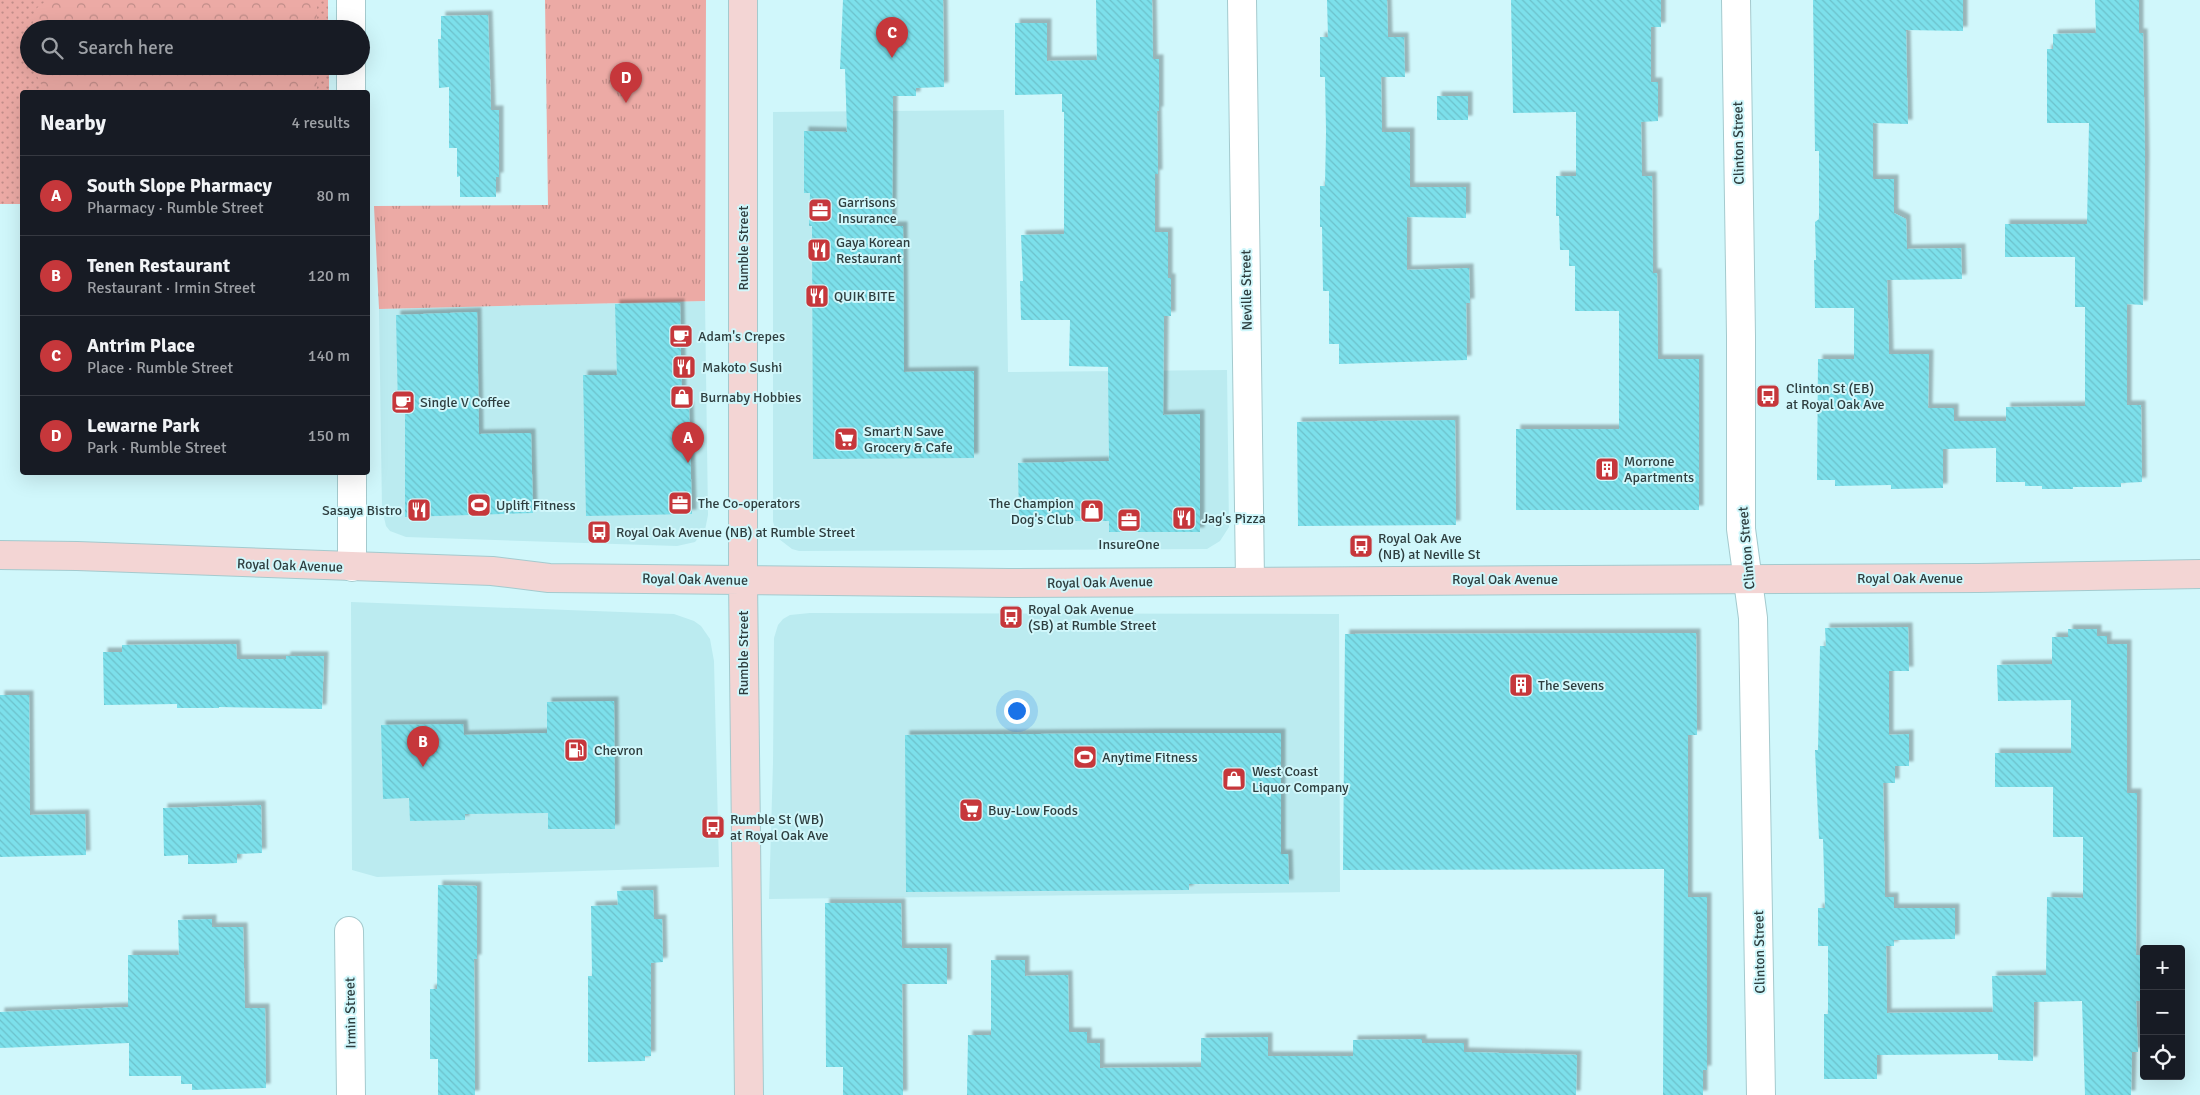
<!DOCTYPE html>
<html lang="en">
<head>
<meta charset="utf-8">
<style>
  :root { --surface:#171b24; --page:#242831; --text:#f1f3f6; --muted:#9ea1a6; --line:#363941; --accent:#c6373b }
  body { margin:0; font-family:Signika,sans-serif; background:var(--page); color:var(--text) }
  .controls { position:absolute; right:15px; bottom:15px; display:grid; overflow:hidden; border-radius:5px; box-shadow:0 5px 20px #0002 }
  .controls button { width:45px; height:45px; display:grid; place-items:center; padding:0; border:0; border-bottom:1px solid var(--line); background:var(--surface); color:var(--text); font:25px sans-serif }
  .you { position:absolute; left:1016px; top:710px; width:18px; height:18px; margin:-12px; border:4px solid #fff; border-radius:50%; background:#1a73e8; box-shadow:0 0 0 8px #1a73e833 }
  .badge { display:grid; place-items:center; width:32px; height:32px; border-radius:50%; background:var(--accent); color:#fff; font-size:16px; font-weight:700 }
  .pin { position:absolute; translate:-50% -41px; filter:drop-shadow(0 1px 2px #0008) }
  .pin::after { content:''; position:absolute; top:26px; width:18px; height:15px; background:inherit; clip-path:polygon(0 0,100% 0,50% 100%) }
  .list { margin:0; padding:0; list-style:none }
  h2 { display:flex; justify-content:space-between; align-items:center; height:65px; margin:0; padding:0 20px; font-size:21px }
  h2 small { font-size:16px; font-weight:400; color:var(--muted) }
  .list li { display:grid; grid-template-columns:32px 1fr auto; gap:15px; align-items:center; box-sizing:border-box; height:80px; padding:0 20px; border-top:1px solid var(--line) }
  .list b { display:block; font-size:19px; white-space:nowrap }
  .list p { margin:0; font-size:16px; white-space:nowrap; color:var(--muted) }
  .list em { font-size:16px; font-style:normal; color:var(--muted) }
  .icon { flex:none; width:28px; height:28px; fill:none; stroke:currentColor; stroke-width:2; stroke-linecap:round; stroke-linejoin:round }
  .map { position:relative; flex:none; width:2200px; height:1095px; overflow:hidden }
  .search { position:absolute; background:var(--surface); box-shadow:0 5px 20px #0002; left:20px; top:20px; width:350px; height:55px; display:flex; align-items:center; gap:12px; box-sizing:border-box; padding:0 18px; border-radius:28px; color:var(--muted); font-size:19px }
  .panel { position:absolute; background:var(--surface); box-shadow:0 5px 20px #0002; left:20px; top:90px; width:350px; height:385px; border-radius:5px }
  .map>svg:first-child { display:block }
  .built { fill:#bbebf0 }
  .grass { fill:url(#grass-dots) }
  .forest { fill:url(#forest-crowns) }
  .park { fill:url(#park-tufts) }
  .building { fill:url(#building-back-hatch); filter:url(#shadow) }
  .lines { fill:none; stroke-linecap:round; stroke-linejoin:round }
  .street-casing { stroke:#a4cace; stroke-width:30 }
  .secondary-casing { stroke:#a4cace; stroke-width:30 }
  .street { stroke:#fff; stroke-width:28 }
  .secondary { stroke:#f3d5d4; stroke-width:28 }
  .labels { text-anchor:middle; stroke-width:4; stroke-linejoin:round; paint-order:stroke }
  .street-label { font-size:14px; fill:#2e3e3f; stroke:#d0f7fb }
  .poi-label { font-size:14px; fill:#2e3e3f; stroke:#d0f7fb; text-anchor:start }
</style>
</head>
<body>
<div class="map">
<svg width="2200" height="1095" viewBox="0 0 2200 1095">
  <defs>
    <pattern id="grass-dots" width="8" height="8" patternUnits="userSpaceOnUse" patternTransform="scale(1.25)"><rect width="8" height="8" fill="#ecaaa5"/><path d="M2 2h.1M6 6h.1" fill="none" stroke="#c08c88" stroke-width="1.8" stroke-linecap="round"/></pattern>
    <pattern id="forest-crowns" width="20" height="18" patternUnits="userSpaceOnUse" patternTransform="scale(1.25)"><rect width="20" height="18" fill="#ecaaa5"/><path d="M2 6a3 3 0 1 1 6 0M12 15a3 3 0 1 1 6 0" fill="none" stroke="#c08c88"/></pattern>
    <pattern id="park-tufts" width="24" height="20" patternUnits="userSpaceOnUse" patternTransform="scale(1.25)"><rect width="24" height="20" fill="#ecaaa5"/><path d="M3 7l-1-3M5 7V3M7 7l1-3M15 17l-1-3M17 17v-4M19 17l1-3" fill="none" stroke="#c08c88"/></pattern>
    <pattern id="building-back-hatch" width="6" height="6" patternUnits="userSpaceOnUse" patternTransform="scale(1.25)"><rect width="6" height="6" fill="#7ce0eb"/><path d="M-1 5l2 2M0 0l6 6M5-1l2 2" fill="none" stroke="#6cc1cb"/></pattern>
    <filter id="shadow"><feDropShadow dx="4.5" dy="-4.5" stdDeviation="1" flood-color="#0004"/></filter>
  </defs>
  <rect width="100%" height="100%" fill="#d0f7fb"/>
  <!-- built -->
  <path class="built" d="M1004 110 1008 372 1227 370 1229 527 1220 541 1207 549 799 551 792 549 779 539 773 522V112Z
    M705 301 708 515 705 530 695 542 677 546 406 537 390 531 386 526 382 509 379 309Z
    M351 602 674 614 694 621 701 626 710 639 714 661 719 867 377 877 352 870Z
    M810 613 1339 614 1340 892 769 899 773 763 774 638 778 625 783 619 790 615Z"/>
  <!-- grass -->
  <path class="grass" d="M0 0H328V29H29V66H329V92H22V204H0Z"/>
  <!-- forest -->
  <path class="forest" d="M47 0H317V29H31L37 8Z
    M32 66H317V92H45Z"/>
  <!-- park -->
  <path class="park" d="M545 0H706L705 301 379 309 374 206 548 205Z"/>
  <!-- building -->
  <path class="building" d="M843 0H943L944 87 916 88V96H893L892 226H903L904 372 974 371V458L813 459 812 226H809L810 193H804V131L847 132 845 69H840Z
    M1096 0H1152L1153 59H1159V111H1157L1158 174H1155V232H1168V278H1171V316H1164L1163 415 1200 414V532H1109V521H1019L1018 463 1109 461 1108 367 1069 366 1070 320H1021L1020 281H1023L1021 235 1064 234V112H1062V94L1015 95V23H1047V61L1097 60Z
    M1327 0H1387L1388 37H1404L1405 77H1381L1382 132H1410V187H1466V218L1407 217V270L1469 268 1470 303H1466L1467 360 1339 364V344H1329V291H1323L1322 227H1320V186H1325L1326 132 1325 77H1320V37H1328Z
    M1511 0H1661V27H1651V82H1658V121L1641 122 1642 176H1652L1653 273H1657L1658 359H1699V510H1516V429H1619V311H1575V266H1569V250H1560L1559 216H1556V176H1576V112L1513 113Z
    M1813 0H1963V31L1906 30 1908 124 1873 123V179H1894V213L1906 219 1907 249 1961 248 1962 279 1887 280 1889 354H1929L1928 408H1954V421H2006V407L2085 406V307H2075V257H2005V224H2087L2089 123H2047V49H2053V34L2096 33 2095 0H2139V33H2143L2145 159 2143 305 2127 304V405H2141L2142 482 2121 483V487H2073V489H2042V486H2025V482H1996V448L1943 449V488L1891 489V485L1835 486V480H1817L1818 359H1854V308H1815L1814 260H1816L1815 222 1819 219V151H1815Z
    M488 15 491 110H499V177H496V197H460V176L457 177V148H449V87L439 88 438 39H441V16Z
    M1437 96H1468V120H1437Z
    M680 303 682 406H689L692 514 586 516 583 375H617L615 304Z
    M477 312 479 434 531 433 533 513 405 517V410H398L396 315Z
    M1455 420 1456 525 1298 526 1297 422Z
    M1908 627 1909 671H1889V735L1909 734V766H1895V783H1883L1885 897H1894V908H1955V939L1894 940V946H1886L1887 1013 1993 1012 1992 976 2046 975 2047 897 2083 898V837H2053V787H1995V753H2071V700L1998 701 1997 665 2052 664V637H2068V629H2097V636H2107V644H2127V793H2137L2136 955H2140V1001H2136L2138 1052H2132L2131 1095H2085L2082 1001 2034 1002 2033 1061 1998 1060V1054L1877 1055V1079H1824V1014H1828V946H1818V908H1825L1823 839H1819L1815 750H1818L1820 646H1826L1825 628Z
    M1696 633 1697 735H1688V897H1707V1070H1703V1095H1663L1664 869 1343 870 1345 634Z
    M236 644 237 659H286V656H324L322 709 219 707V708H177V704L104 705 103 652H122V645Z
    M0 695H29L30 815 85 814 86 855 0 857Z
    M614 701 615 829H548V813L465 814V820L410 821 409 798 383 799 381 725 463 724 464 735 547 733V702Z
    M1159 733H1281V854H1288L1289 884H1189V890L906 892 905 735Z
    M261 805 262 853 237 854V863L213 864H188V855L164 856 163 808Z
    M438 885 477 886V959H474L475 1095H438V1059H430V989H437Z
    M653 890 654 919H662L663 962 651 963V1056H645V1061L588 1062V976H592L591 906 618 905 617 891Z
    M825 903H901L902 948H947V984H902L903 1095H843V1067H826Z
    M212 919V927H243L245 1008H265L266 1088 192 1090V1084H181V1076H129V1043L0 1048V1012L128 1007V955H179L178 920Z
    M991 960H1025V976L1068 975 1069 1032H1087V1043H1100V1068L1201 1067V1038L1268 1037V1056H1353V1040L1422 1039V1043H1464V1052L1577 1055 1576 1095H967L968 1035H991Z"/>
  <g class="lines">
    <!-- street casing -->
    <g class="street-casing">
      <path id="street" d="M351 0V29
        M1242 0 1250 580
        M1736 0 1741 336V529L1753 618 1761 1095
        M351 66V92
        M352 567V472
        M349 931 351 1095"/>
    </g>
    <!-- secondary casing -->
    <g class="secondary-casing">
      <path id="secondary" d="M743 0V580L749 1095
        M0 555 77 556 492 571 549 578 1009 583 1978 578 2200 574"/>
    </g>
    <!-- street -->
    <use href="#street" class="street"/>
    <!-- secondary -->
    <use href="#secondary" class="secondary"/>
  </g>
  <!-- icons -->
  <defs>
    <g id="office-square" transform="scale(1.25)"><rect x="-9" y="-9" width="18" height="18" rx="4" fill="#c6373b" stroke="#d0f7fb"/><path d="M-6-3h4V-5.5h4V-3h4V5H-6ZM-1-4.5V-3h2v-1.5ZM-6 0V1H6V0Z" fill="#fff"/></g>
    <g id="restaurant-square" transform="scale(1.25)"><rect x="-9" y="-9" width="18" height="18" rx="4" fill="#c6373b" stroke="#d0f7fb"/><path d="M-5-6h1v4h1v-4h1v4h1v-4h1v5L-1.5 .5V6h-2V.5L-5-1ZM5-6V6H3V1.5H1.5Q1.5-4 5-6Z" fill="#fff"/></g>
    <g id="cafe-square" transform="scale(1.25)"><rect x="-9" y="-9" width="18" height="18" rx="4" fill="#c6373b" stroke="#d0f7fb"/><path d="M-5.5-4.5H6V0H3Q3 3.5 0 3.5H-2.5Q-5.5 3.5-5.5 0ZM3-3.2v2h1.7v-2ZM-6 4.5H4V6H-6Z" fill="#fff"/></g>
    <g id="bus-square" transform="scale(1.25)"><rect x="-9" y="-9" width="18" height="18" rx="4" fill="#c6373b" stroke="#d0f7fb"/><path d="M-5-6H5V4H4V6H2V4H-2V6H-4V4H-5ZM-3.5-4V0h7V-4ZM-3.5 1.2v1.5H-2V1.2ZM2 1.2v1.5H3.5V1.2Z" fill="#fff"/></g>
    <g id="shop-square" transform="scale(1.25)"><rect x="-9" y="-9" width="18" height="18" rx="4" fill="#c6373b" stroke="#d0f7fb"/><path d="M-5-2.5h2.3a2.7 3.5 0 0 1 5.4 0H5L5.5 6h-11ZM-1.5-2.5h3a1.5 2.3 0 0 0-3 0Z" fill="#fff"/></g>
    <g id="supermarket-square" transform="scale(1.25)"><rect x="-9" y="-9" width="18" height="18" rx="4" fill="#c6373b" stroke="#d0f7fb"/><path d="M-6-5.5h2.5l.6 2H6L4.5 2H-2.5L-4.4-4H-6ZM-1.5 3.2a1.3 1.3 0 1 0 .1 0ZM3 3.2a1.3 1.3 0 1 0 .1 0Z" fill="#fff"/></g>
    <g id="building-square" transform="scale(1.25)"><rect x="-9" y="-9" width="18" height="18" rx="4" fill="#c6373b" stroke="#d0f7fb"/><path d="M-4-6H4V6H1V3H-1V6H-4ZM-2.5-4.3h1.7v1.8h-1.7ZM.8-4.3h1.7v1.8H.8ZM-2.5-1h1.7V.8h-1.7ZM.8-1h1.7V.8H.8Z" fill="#fff"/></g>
    <g id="stadium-square" transform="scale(1.25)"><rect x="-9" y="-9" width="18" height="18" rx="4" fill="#c6373b" stroke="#d0f7fb"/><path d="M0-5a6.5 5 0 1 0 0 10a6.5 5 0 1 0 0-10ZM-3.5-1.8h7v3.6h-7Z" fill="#fff"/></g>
    <g id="fuel-square" transform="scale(1.25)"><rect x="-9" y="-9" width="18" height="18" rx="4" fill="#c6373b" stroke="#d0f7fb"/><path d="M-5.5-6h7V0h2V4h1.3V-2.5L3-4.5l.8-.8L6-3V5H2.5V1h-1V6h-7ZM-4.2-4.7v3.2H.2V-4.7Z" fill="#fff"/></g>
  </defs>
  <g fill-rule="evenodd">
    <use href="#office-square" x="820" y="210"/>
    <use href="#restaurant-square" x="819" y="250"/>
    <use href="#restaurant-square" x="817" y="296"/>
    <use href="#cafe-square" x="681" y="336"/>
    <use href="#restaurant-square" x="684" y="367"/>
    <use href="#bus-square" x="1768" y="396"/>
    <use href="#shop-square" x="682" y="397"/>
    <use href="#cafe-square" x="403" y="402"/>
    <use href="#supermarket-square" x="846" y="439"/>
    <use href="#building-square" x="1607" y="469"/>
    <use href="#office-square" x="680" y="503"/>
    <use href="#stadium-square" x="479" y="505"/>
    <use href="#restaurant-square" x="419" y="510"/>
    <use href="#shop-square" x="1092" y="511"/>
    <use href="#restaurant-square" x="1184" y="518"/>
    <use href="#office-square" x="1129" y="520"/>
    <use href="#bus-square" x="599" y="532"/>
    <use href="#bus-square" x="1361" y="546"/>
    <use href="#bus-square" x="1011" y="617"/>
    <use href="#building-square" x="1521" y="685"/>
    <use href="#fuel-square" x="576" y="750"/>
    <use href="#stadium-square" x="1085" y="757"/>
    <use href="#shop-square" x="1234" y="779"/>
    <use href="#supermarket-square" x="971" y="810"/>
    <use href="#bus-square" x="713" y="827"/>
  </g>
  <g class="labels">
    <!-- street labels -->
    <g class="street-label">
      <text transform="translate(1738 143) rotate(-91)" y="5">Clinton Street</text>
      <text transform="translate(743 248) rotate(-90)" y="5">Rumble Street</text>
      <text transform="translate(1246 290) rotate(-91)" y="5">Neville Street</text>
      <text transform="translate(1746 548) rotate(-95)" y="5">Clinton Street</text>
      <text transform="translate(290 565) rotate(2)" y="5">Royal Oak Avenue</text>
      <text x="1910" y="583">Royal Oak Avenue</text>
      <text transform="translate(695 579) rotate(1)" y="5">Royal Oak Avenue</text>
      <text x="1505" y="584">Royal Oak Avenue</text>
      <text transform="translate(1100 582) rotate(-1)" y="5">Royal Oak Avenue</text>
      <text transform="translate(743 653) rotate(-90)" y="5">Rumble Street</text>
      <text transform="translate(1759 952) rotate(-91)" y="5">Clinton Street</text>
      <text transform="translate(350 1013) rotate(-91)" y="5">Irmin Street</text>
    </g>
    <!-- poi labels -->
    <g class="poi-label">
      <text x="838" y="207">Garrisons<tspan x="838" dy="16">Insurance</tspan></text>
      <text x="836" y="247">Gaya Korean<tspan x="836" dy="16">Restaurant</tspan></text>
      <text x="834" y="301">QUIK BITE</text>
      <text x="698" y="341">Adam's Crepes</text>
      <text x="702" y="372">Makoto Sushi</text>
      <text x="1786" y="393">Clinton St (EB)<tspan x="1786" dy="16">at Royal Oak Ave</tspan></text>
      <text x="700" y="402">Burnaby Hobbies</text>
      <text x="420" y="407">Single V Coffee</text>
      <text x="864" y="436">Smart N Save<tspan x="864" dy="16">Grocery &amp; Cafe</tspan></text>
      <text x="1624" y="466">Morrone<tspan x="1624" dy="16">Apartments</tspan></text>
      <text x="698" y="508">The Co-operators</text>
      <text x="1074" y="508" text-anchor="end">The Champion<tspan x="1074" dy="16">Dog's Club</tspan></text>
      <text x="496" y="510">Uplift Fitness</text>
      <text x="402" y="515" text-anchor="end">Sasaya Bistro</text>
      <text x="1202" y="523">Jag's Pizza</text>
      <text x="616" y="537">Royal Oak Avenue (NB) at Rumble Street</text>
      <text x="1378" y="543">Royal Oak Ave<tspan x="1378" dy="16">(NB) at Neville St</tspan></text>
      <text x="1129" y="549" text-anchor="middle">InsureOne</text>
      <text x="1028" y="614">Royal Oak Avenue<tspan x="1028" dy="16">(SB) at Rumble Street</tspan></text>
      <text x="1538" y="690">The Sevens</text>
      <text x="594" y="755">Chevron</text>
      <text x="1102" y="762">Anytime Fitness</text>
      <text x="1252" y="776">West Coast<tspan x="1252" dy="16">Liquor Company</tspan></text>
      <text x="988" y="815">Buy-Low Foods</text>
      <text x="730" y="824">Rumble St (WB)<tspan x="730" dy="16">at Royal Oak Ave</tspan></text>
    </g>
  </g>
</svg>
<div class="controls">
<button>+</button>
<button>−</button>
<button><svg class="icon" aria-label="locate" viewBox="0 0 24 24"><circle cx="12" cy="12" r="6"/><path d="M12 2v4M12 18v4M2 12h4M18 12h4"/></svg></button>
</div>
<div class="you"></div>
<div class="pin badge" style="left:688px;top:463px">A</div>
<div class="pin badge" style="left:423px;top:767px">B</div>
<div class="pin badge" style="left:892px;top:58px">C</div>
<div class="pin badge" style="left:626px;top:103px">D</div>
<div class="search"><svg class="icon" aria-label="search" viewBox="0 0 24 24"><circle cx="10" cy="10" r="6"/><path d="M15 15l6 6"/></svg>Search here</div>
<section class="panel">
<h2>Nearby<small>4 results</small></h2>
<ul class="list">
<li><span class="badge">A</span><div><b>South Slope Pharmacy</b><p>Pharmacy · Rumble Street</p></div><em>80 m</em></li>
<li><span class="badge">B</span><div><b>Tenen Restaurant</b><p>Restaurant · Irmin Street</p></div><em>120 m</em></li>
<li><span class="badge">C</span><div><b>Antrim Place</b><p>Place · Rumble Street</p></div><em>140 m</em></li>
<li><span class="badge">D</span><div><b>Lewarne Park</b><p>Park · Rumble Street</p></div><em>150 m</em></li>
</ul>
</section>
</div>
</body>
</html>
